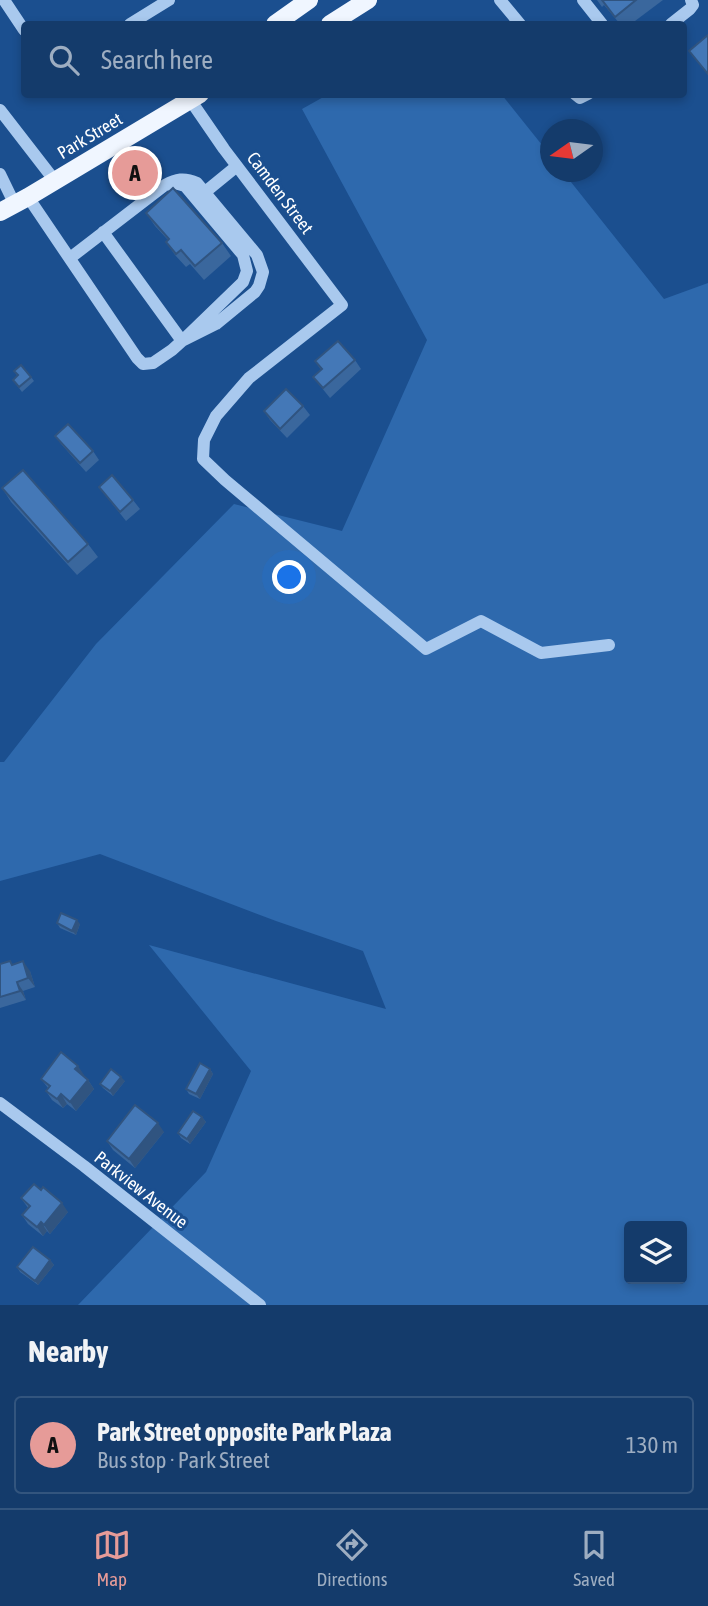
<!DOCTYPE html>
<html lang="en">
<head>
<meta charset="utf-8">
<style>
  :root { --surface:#143b6b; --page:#1d4271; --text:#f1f3f6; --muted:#9dadc1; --line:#33557e; --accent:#e69b98 }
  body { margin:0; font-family:"Asap Condensed",sans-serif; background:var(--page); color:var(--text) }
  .controls { position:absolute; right:21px; bottom:21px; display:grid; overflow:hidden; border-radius:7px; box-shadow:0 4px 10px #0003 }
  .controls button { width:63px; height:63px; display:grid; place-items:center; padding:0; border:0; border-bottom:2px solid var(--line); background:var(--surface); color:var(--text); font:35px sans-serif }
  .compass { position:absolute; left:540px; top:119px; width:63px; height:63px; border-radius:50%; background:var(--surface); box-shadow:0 4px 10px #0003; rotate:256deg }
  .you { position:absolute; left:290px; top:578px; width:24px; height:24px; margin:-18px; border:5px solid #fff; border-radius:50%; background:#1a73e8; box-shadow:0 0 0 10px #1a73e833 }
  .badge { display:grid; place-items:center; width:46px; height:46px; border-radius:50%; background:var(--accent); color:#111; font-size:23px; font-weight:700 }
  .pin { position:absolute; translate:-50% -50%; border:4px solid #fff; box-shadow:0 2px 7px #0006 }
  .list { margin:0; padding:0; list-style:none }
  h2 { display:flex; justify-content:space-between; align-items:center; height:91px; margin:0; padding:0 28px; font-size:30px }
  h2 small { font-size:23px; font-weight:400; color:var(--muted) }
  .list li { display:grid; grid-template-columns:46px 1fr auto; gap:21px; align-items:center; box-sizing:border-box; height:98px; margin:0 14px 14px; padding:0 14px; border:2px solid var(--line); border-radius:7px }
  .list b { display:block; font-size:26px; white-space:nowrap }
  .list p { margin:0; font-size:23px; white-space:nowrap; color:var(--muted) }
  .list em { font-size:23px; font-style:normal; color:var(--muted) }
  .icon { flex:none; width:38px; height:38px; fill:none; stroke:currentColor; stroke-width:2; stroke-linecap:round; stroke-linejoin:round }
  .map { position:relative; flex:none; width:708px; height:1305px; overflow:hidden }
  .search { position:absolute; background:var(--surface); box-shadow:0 4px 10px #0003; left:21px; right:21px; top:21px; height:77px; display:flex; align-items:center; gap:18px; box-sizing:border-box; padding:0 24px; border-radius:7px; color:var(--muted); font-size:26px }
  .sheet { height:203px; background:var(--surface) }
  nav { display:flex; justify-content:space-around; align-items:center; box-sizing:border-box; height:98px; border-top:2px solid var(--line); background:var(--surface); font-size:19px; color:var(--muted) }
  nav a { display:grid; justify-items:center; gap:4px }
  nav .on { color:var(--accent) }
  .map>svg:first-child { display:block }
  .green { fill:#2e69ad; fill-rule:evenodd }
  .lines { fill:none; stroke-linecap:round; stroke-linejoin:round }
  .minor { stroke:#a9c9ee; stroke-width:12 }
  .major { stroke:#f0f6ff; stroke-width:18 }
  .wall { fill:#3a679d }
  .shaded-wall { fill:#305480 }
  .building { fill:#4478b7; stroke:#305480; stroke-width:2 }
  .labels { text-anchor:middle; stroke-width:6; stroke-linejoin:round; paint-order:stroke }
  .street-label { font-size:18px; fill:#fff; stroke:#1b4f8f }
</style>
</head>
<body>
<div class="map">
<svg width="708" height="1305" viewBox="0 0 708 1305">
  <rect width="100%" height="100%" fill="#1b4f8f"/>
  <!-- green -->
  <path class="green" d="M327 95H502L550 155V172H563L664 299 708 283V1305H78L206 1172 251 1071 149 945 386 1009 363 951 276 921 100 854 0 881V762H4L96 644 234 504 342 531 427 340 302 109ZM629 1226H682V1279H629Z"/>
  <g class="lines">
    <!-- minor -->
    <path class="minor" d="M4 0 24 30
      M500 0 520 24
      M583 0 602 24
      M130 24 169 0
      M671 24 690 9 693 5 691 0
      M575 94 580 98 588 94
      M191 101 224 149 342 305 249 378 216 416 204 440 203 459 225 480 426 649 481 621 541 653 609 645
      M0 110 55 181
      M0 174 15 205
      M28 197 137 358 143 364 153 363 172 350 182 341 216 324 255 292 259 286 263 272 257 255 197 183C184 177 176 179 165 185
      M199 197 237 166
      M70 258 165 185 175 183 185 186 243 255 247 271 243 282 182 341 103 232
      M0 1103 84 1166 260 1305"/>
    <!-- major -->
    <path class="major" d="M275 24 309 0
      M330 24 368 0
      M0 212 28 197 200 94"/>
  </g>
  <!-- wall -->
  <path class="wall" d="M597 0H663L631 24H620L604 5 602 7Z
    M146 213 222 243 231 256 204 280 190 264 186 267 175 255 166 242 168 240 155 226Z
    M355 360 361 369 330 398 313 377 321 370 315 361Z
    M14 371 31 377 34 381 22 392 13 380 17 376Z
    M303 406 310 415 287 438 270 420 264 411Z
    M55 436 93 451 99 460 86 472 62 445Z
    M99 487 133 500 140 509 126 521Z
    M2 488 88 544 98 557 77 575 11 502Z
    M57 923 80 924 76 935 60 928Z
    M10 961 13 965 30 971 35 987 23 991 26 1000 0 1008V964Z
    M210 1069 213 1074 200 1099 189 1094 186 1089Z
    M84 1075 83 1076 88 1080 94 1089 76 1111 67 1104 63 1108 52 1100 46 1091 48 1088 41 1079Z
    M125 1081 113 1096 103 1088 100 1084Z
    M202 1117 206 1122 190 1144 181 1138 178 1133Z
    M164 1132 135 1168 113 1150 107 1141Z
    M21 1198 68 1212 50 1234 47 1231 43 1236 28 1224 22 1215 28 1208Z
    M50 1260 54 1265 38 1285 20 1272 17 1267Z"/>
  <!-- shaded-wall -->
  <path class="shaded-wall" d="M77 920 80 924 76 935 72 931Z
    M23 961 30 971 35 987 28 978Z
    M17 982 23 991 26 1000 20 991Z
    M78 1066 84 1075 81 1078 75 1069Z
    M210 1069 213 1074 200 1099 196 1094Z
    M121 1077 125 1081 113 1096 110 1091Z
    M88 1080 94 1089 76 1111 70 1102Z
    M61 1094 67 1104 63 1108 57 1099Z
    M202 1117 206 1122 190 1144 187 1139Z
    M158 1123 164 1132 135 1168 129 1159Z
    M62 1203 68 1212 50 1234 44 1225Z
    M41 1222 47 1231 43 1236 37 1227Z
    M50 1260 54 1265 38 1285 35 1281Z"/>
  <!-- building -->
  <path class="building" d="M602 0H636L615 17Z
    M708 35V74L689 51Z
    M173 188 222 243 195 266 181 250 176 254 166 242 169 239 146 213Z
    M338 341 355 360 323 388 313 377 322 369 315 361Z
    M21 365 31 377 19 387 13 380 18 375 14 371Z
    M286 389 303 406 280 429 264 411Z
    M68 424 93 451 80 463 55 436Z
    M23 470 88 544 68 562 2 488Z
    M112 475 133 500 120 512 99 487Z
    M61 913 77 920 72 931 57 923Z
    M10 961 12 965 23 961 28 978 17 982 20 991 0 997V964Z
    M61 1052 78 1066 75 1069 88 1080 70 1102 61 1094 57 1099 46 1091 50 1086 41 1079Z
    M200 1063 210 1069 196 1094 186 1089Z
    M111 1069 121 1077 110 1091 100 1084Z
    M135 1105 158 1123 129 1159 107 1141Z
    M193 1111 202 1117 187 1139 178 1133Z
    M34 1184 41 1190 43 1187 62 1203 44 1225 41 1222 37 1227 22 1215 30 1206 21 1198Z
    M33 1247 50 1260 35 1281 17 1267Z"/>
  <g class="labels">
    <!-- street labels -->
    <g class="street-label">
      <text transform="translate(90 136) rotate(-31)" y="6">Park Street</text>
      <text transform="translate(280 193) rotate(53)" y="6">Camden Street</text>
      <text transform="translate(141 1190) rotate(38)" y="6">Parkview Avenue</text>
    </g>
  </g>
</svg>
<div class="controls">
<button><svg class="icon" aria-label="layers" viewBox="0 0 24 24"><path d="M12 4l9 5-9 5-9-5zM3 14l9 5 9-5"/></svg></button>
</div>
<svg class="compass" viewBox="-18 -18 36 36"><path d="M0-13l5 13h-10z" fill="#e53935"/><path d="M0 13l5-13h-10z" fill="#9dadc1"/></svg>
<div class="you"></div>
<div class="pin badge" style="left:135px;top:173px">A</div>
<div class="search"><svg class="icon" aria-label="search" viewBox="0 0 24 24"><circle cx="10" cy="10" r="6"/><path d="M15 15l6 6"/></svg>Search here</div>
</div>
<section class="sheet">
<h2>Nearby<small></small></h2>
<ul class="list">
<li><span class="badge">A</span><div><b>Park Street opposite Park Plaza</b><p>Bus stop · Park Street</p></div><em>130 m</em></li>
</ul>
</section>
<nav>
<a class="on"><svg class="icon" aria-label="map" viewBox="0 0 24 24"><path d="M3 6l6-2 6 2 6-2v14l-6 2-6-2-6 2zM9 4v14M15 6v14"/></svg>Map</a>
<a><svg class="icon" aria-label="directions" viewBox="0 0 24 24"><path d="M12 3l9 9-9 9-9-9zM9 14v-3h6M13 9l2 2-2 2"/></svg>Directions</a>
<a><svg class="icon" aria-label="saved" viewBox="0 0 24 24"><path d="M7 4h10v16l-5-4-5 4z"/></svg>Saved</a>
</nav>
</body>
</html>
